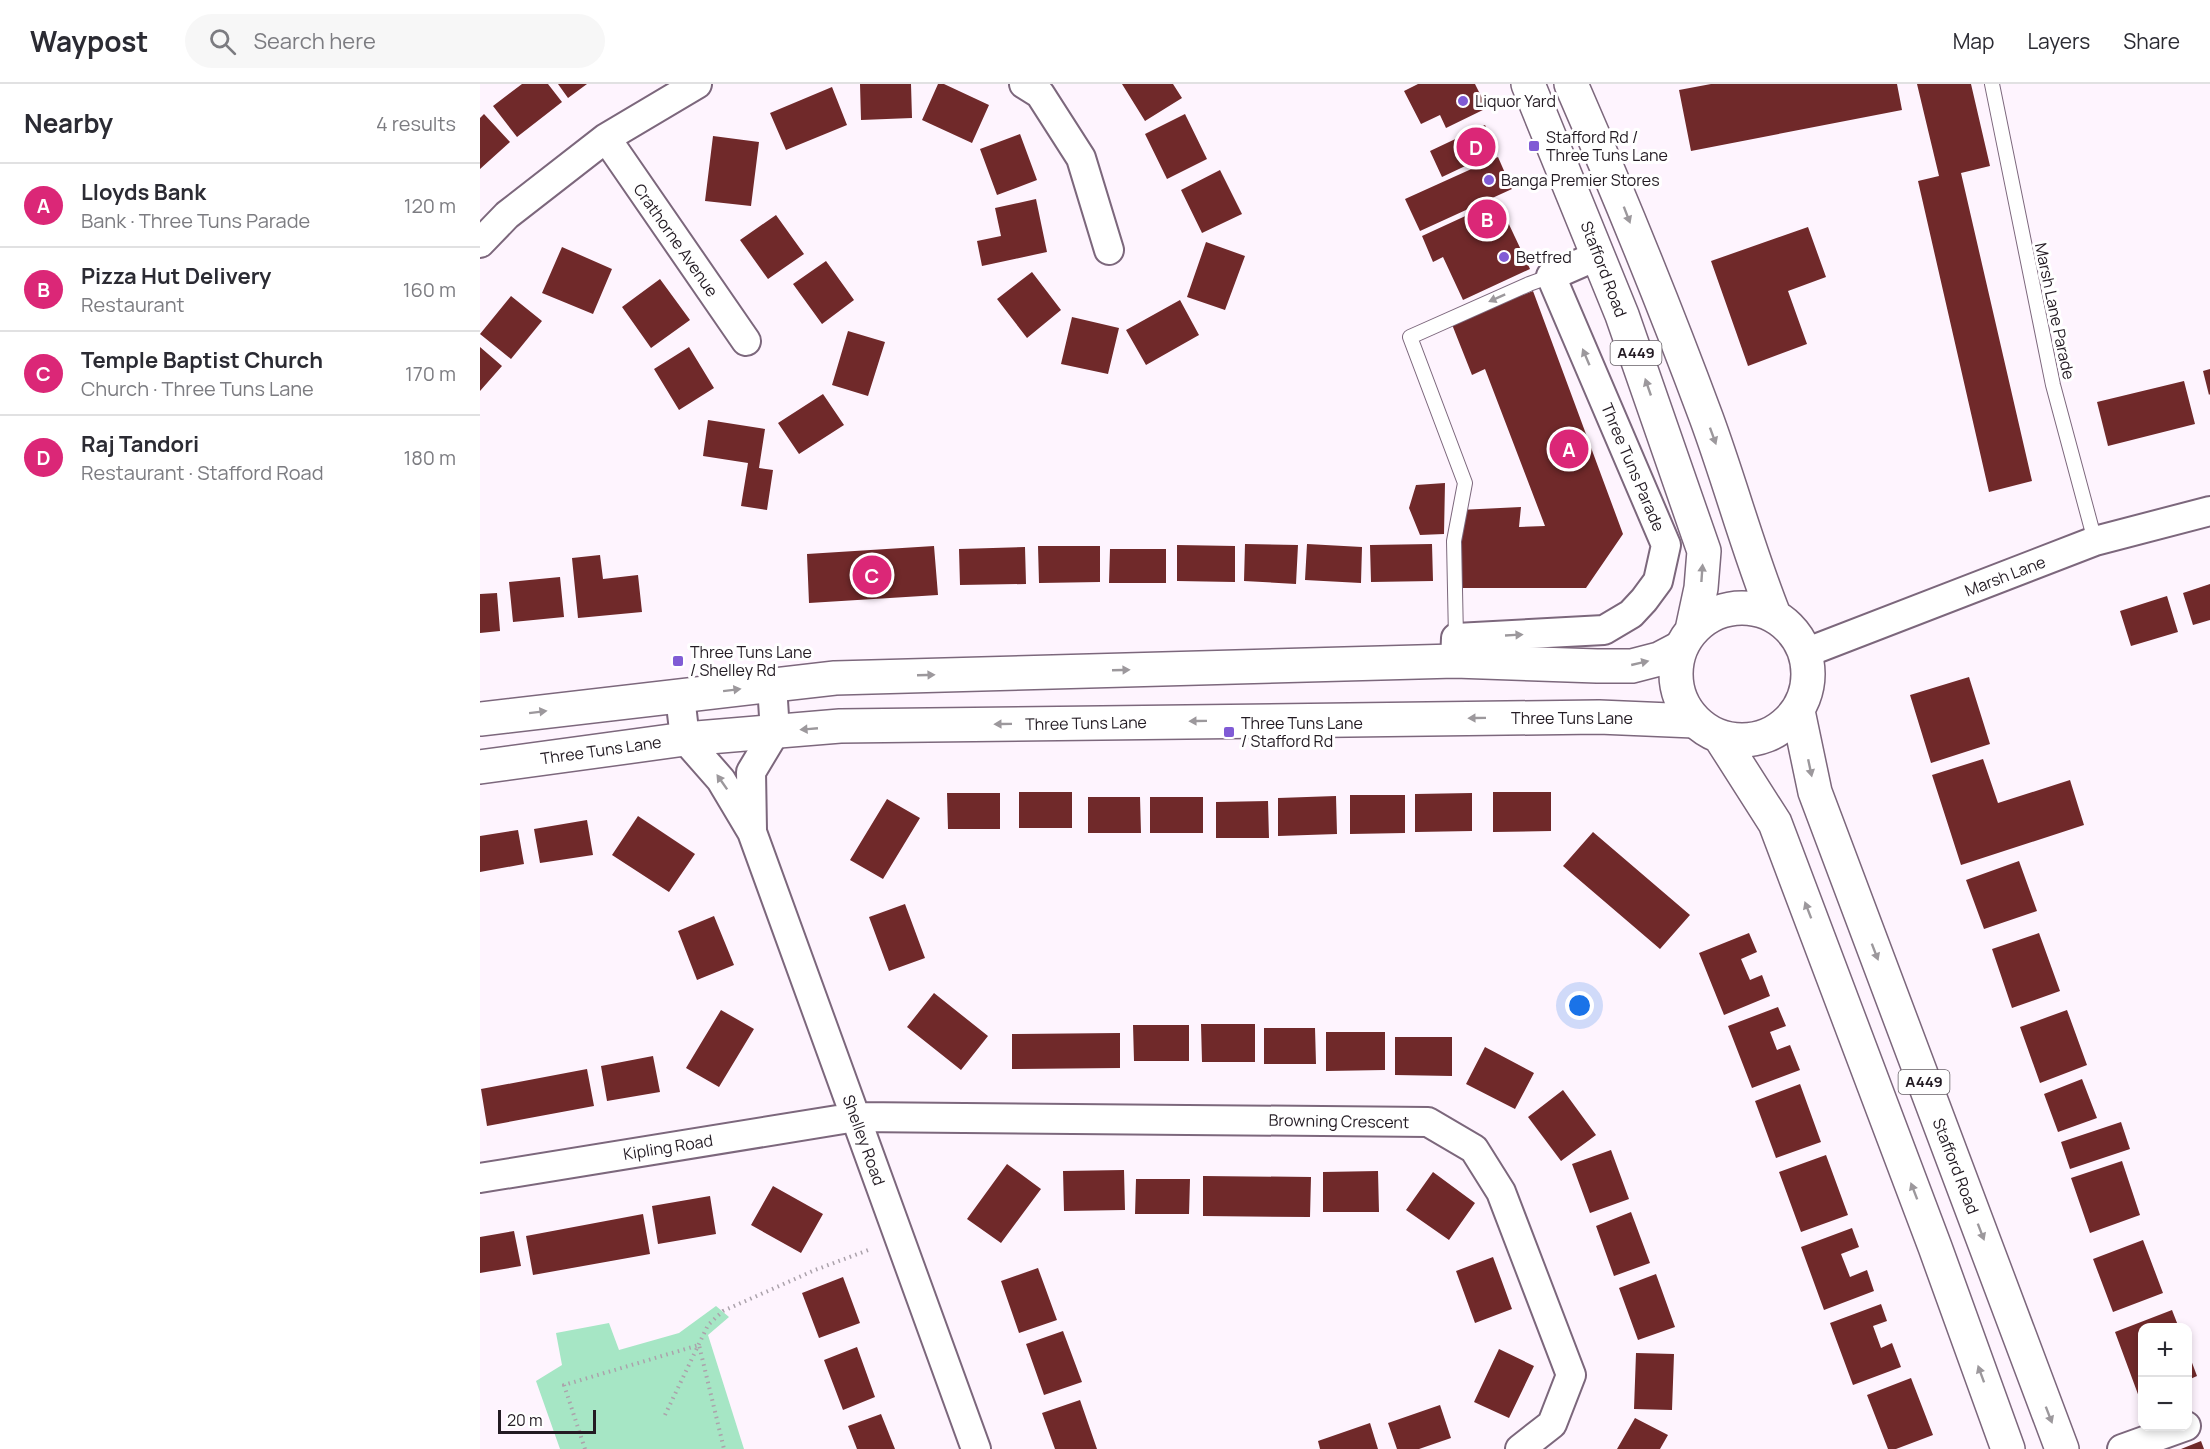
<!DOCTYPE html>
<html lang="en">
<head>
<meta charset="utf-8">
<style>
  :root { --surface:#fff; --page:#f7f7f7; --text:#2b2b33; --muted:#7c7c81; --line:#e1e1e2; --accent:#db2777 }
  body { margin:0; font-family:Manrope,sans-serif; background:var(--page); color:var(--text) }
  .controls { position:absolute; right:18px; bottom:18px; display:grid; overflow:hidden; border-radius:12px; box-shadow:0 3px 9px #0003 }
  .controls button { width:54px; height:54px; display:grid; place-items:center; padding:0; border:0; border-bottom:2px solid var(--line); background:var(--surface); color:var(--text); font:30px sans-serif }
  .scale { position:absolute; left:18px; bottom:15px; width:98px; box-sizing:border-box; padding-left:6px; border:3px solid #231b23; border-top:0; font-size:16px; line-height:21px; white-space:nowrap; color:#231b23; -webkit-text-stroke:4px #fff; paint-order:stroke }
  .you { position:absolute; left:1100px; top:922px; width:21px; height:21px; margin:-15px; border:4px solid #fff; border-radius:50%; background:#1a73e8; box-shadow:0 0 0 9px #1a73e833 }
  .badge { display:grid; place-items:center; width:39px; height:39px; border-radius:50%; background:var(--accent); color:#fff; font-size:20px; font-weight:700 }
  .pin { position:absolute; translate:-50% -50%; border:3px solid #fff; box-shadow:0 2px 6px #0006 }
  .list { margin:0; padding:0; list-style:none }
  h2 { display:flex; justify-content:space-between; align-items:center; height:78px; margin:0; padding:0 24px; font-size:26px }
  h2 small { font-size:20px; font-weight:400; color:var(--muted) }
  .list li { display:grid; grid-template-columns:39px 1fr auto; gap:18px; align-items:center; box-sizing:border-box; height:84px; padding:0 24px; border-top:2px solid var(--line) }
  .list b { display:block; font-size:22px; white-space:nowrap }
  .list p { margin:0; font-size:20px; white-space:nowrap; color:var(--muted) }
  .list em { font-size:20px; font-style:normal; color:var(--muted) }
  .icon { flex:none; width:33px; height:33px; fill:none; stroke:currentColor; stroke-width:2; stroke-linecap:round; stroke-linejoin:round }
  .map { position:relative; flex:none; width:1730px; height:1365px; overflow:hidden }
  header { display:flex; align-items:center; gap:36px; box-sizing:border-box; height:84px; padding:0 30px; background:var(--surface); border-bottom:2px solid var(--line) }
  header strong { font-size:28px }
  nav { display:flex; gap:33px; margin-inline-start:auto; font-size:21px }
  .search { width:420px; height:54px; background:var(--page); display:flex; align-items:center; gap:15px; box-sizing:border-box; padding:0 21px; border-radius:33px; color:var(--muted); font-size:22px }
  main { display:flex }
  aside { flex:1; background:var(--surface) }
  .map>svg:first-child { display:block }
  .green { fill:#a6e6c5 }
  .building { fill:#70292a }
  .lines { fill:none; stroke-linecap:round; stroke-linejoin:round }
  .lane-casing { stroke:#7c677c; stroke-width:16 }
  .street-casing { stroke:#7c677c; stroke-width:32 }
  .secondary-casing { stroke:#7c677c; stroke-width:36 }
  .highway-casing { stroke:#7c677c; stroke-width:36 }
  .path { stroke:#aba2ab; stroke-width:4; stroke-dasharray:1.5 4.5; stroke-linecap:butt }
  .lane { stroke:#fff; stroke-width:14 }
  .street { stroke:#fff; stroke-width:28 }
  .secondary { stroke:#fff; stroke-width:33 }
  .highway { stroke:#fff; stroke-width:33 }
  .oneway { fill:#9c989c }
  .poi-dot { fill:#805bd5; stroke:#fff; stroke-width:2 }
  .labels { text-anchor:middle; stroke-width:6; stroke-linejoin:round; paint-order:stroke }
  .shield { fill:#fff; stroke:#655f65; stroke-width:1.5 }
  .shield-label { font-size:15px; font-weight:bold; fill:#231b23 }
  .poi-label { font-size:16px; fill:#231b23; stroke:#fff; text-anchor:start }
  .street-label { font-size:16px; fill:#231b23; stroke:#fff }
</style>
</head>
<body>
<header>
<strong>Waypost</strong>
<div class="search"><svg class="icon" aria-label="search" viewBox="0 0 24 24"><circle cx="10" cy="10" r="6"/><path d="M15 15l6 6"/></svg>Search here</div>
<nav><a>Map</a><a>Layers</a><a>Share</a></nav>
</header>
<main>
<aside>
<h2>Nearby<small>4 results</small></h2>
<ul class="list">
<li><span class="badge">A</span><div><b>Lloyds Bank</b><p>Bank · Three Tuns Parade</p></div><em>120 m</em></li>
<li><span class="badge">B</span><div><b>Pizza Hut Delivery</b><p>Restaurant</p></div><em>160 m</em></li>
<li><span class="badge">C</span><div><b>Temple Baptist Church</b><p>Church · Three Tuns Lane</p></div><em>170 m</em></li>
<li><span class="badge">D</span><div><b>Raj Tandori</b><p>Restaurant · Stafford Road</p></div><em>180 m</em></li>
</ul>
</aside>
<div class="map">
<svg width="1730" height="1365" viewBox="0 0 1730 1365">
  <rect width="100%" height="100%" fill="#fef4fe"/>
  <!-- green -->
  <path class="green" d="M236 1222 249 1233 228 1251 264 1365H80L56 1297 82 1281 76 1249 129 1239 139 1266 199 1249Z"/>
  <!-- building -->
  <path class="building" d="M42 0H68L82 18 37 53 13 22Z
    M78 0H107L88 14Z
    M380 0H431L432 34 381 36Z
    M458 0H464L509 21 492 59 442 36Z
    M642 0H693L702 14 665 37Z
    M938 0H995L1007 24 966 44 960 31 941 40 924 7Z
    M1231 0H1417L1422 26 1211 67 1199 6Z
    M1437 0H1491L1510 82 1481 89 1552 397 1509 408 1438 97 1459 92Z
    M352 3 367 41 306 66 290 29Z
    M4 30 30 58 0 85V34Z
    M705 30 727 75 687 95 665 50Z
    M1005 41 1017 67 962 93 950 67Z
    M540 50 557 96 517 111 500 65Z
    M233 52 279 58 271 122 225 117Z
    M1018 73 1032 105 940 147 925 115Z
    M740 86 762 130 722 149 701 106Z
    M556 115 567 168 502 182 497 157 521 152 515 124Z
    M1018 117 1050 185 983 216 963 173 953 178 942 152Z
    M296 131 324 170 288 195 260 156Z
    M1328 143 1346 193 1308 207 1327 260 1268 282 1231 177Z
    M726 158 765 172 745 226 707 213Z
    M82 163 132 185 113 230 62 209Z
    M346 177 374 216 342 240 313 200Z
    M552 188 581 226 547 254 517 215Z
    M180 195 210 236 171 264 142 223Z
    M1053 207 1143 450 1106 504H980L979 426 1041 423 1039 443 1065 442 1005 285 992 291 971 238Z
    M31 212 62 237 31 275 0 250Z
    M700 216 719 251 666 281 646 246Z
    M592 233 639 244 628 290 581 280Z
    M368 247 405 258 388 312 352 301Z
    M0 263 22 282 0 307Z
    M209 263 234 304 199 326 174 285Z
    M1730 285V310L1729 311 1723 287Z
    M1704 297 1715 340 1628 362 1617 318Z
    M343 310 364 341 319 370 298 339Z
    M228 336 285 345 279 384 293 386 287 426 261 422 268 379 223 372Z
    M965 399 964 450 940 451 929 424 936 401Z
    M765 460 818 461 816 500 764 497Z
    M827 460 882 463 881 499 825 496Z
    M952 460 953 497 891 498 890 461Z
    M697 461 755 462V498L697 497Z
    M454 462 458 511 329 519 327 470Z
    M558 462H620V498L559 499Z
    M545 463 546 500 480 501 479 465Z
    M630 465H686V499H629Z
    M120 471 123 495 158 491 162 528 98 534 92 474Z
    M80 493 84 533 33 538 29 498Z
    M1730 500V536L1713 541 1703 509Z
    M17 509 20 547 0 549V510Z
    M1687 512 1698 548 1651 562 1640 527Z
    M1489 593 1510 660 1451 679 1430 611Z
    M1503 675 1518 719 1590 696 1604 741 1481 781 1452 691Z
    M539 708H592V744H539Z
    M1013 708H1071V747L1013 748Z
    M467 709H520V745H468Z
    M992 709V747L935 748V710Z
    M870 711H925V749L870 750Z
    M856 712 857 750 798 752V714Z
    M608 713H660L661 749H608Z
    M670 713H723V749H670Z
    M407 715 440 734 403 795 370 776Z
    M788 717 789 754H736V718Z
    M158 732 215 770 189 808 132 771Z
    M107 736 113 771 60 779 54 745Z
    M38 746 44 780 0 788V752Z
    M1113 748 1210 831 1180 865 1083 782Z
    M1539 777 1557 827 1504 845 1486 796Z
    M425 820 445 874 409 887 389 833Z
    M234 832 254 881 217 896 198 847Z
    M1269 849 1277 868 1261 875 1270 896 1282 891 1290 912 1244 931 1219 869Z
    M1559 849 1580 907 1532 924 1512 865Z
    M454 909 508 952 481 986 427 943Z
    M1298 923 1306 942 1290 948 1297 966 1310 961 1320 986 1272 1004 1248 942Z
    M241 926 274 945 239 1003 206 984Z
    M1587 926 1607 981 1560 999 1540 943Z
    M721 940H775V978H722Z
    M653 941H709V977H654Z
    M784 944H835L836 980H784Z
    M846 948H905V986L846 987Z
    M640 949V984L532 985V950Z
    M915 953H972V992L915 991Z
    M1005 963 1054 989 1035 1025 986 1000Z
    M173 972 180 1008 127 1017 121 982Z
    M107 985 114 1022 7 1042 1 1005Z
    M1602 995 1617 1034 1578 1048 1564 1010Z
    M1320 1000 1341 1058 1296 1074 1275 1017Z
    M1083 1006 1116 1051 1081 1077 1048 1033Z
    M1641 1038 1650 1065 1590 1085 1581 1058Z
    M1131 1066 1149 1115 1110 1129 1092 1080Z
    M1346 1071 1368 1131 1321 1148 1299 1088Z
    M1642 1077 1660 1131 1610 1149 1591 1094Z
    M527 1080 561 1105 521 1159 487 1135Z
    M644 1086 645 1126 584 1127 583 1087Z
    M898 1087 899 1128H843V1088Z
    M953 1088 995 1119 969 1156 926 1126Z
    M723 1092 831 1093 830 1133 723 1132Z
    M656 1095H710L709 1130H655Z
    M293 1102 343 1130 321 1169 271 1141Z
    M230 1112 236 1150 178 1160 172 1122Z
    M1151 1128 1170 1179 1134 1192 1116 1142Z
    M163 1130 170 1170 53 1191 46 1152Z
    M1372 1144 1379 1163 1361 1170 1370 1193 1387 1186 1394 1207 1344 1226 1321 1163Z
    M34 1147 41 1182 0 1189V1153Z
    M1663 1156 1683 1209 1633 1228 1613 1175Z
    M1013 1173 1032 1225 995 1239 976 1187Z
    M558 1184 577 1236 539 1249 521 1197Z
    M1176 1190 1195 1243 1158 1256 1139 1204Z
    M363 1193 380 1239 339 1254 322 1209Z
    M1401 1220 1407 1237 1393 1242 1401 1264 1412 1259 1421 1283 1373 1301 1350 1239Z
    M1692 1226 1699 1244H1662V1312L1659 1313 1635 1248Z
    M583 1247 602 1298 564 1311 546 1260Z
    M377 1263 395 1313 363 1326 344 1276Z
    M1019 1265 1054 1282 1029 1334 994 1318Z
    M1708 1268 1717 1292 1708 1296Z
    M1156 1269 1194 1270 1192 1326 1154 1325Z
    M1431 1294 1453 1351 1416 1365H1408L1387 1311Z
    M600 1316 617 1365H575L562 1329Z
    M960 1321 971 1354 939 1365H917L908 1339Z
    M401 1330 415 1365H377L368 1342Z
    M1155 1334 1188 1351 1180 1365H1137Z
    M890 1339 898 1365H840L838 1357Z
    M1721 1357 1724 1365H1701Z"/>
  <g class="lines">
    <!-- lane casing -->
    <g class="lane-casing">
      <path id="lane" d="M1512 0 1573 301 1615 457
        M976 554 974 457 985 399 930 253 1049 200 1071 192"/>
    </g>
    <!-- street casing -->
    <g class="street-casing">
      <path id="street" d="M544 0 560 10 601 74 629 166
        M126 54 266 257
        M0 159 27 131 126 54 217 0
        M1325 569 1615 457 1730 427
        M975 577 976 554 1124 546 1151 530 1164 516 1178 497 1186 461 1071 192 1119 171
        M200 612 205 655 241 696 272 748 496 1365
        M272 746 271 688 295 648 292 601
        M0 1094 376 1033 948 1038 994 1065 1021 1108 1091 1291 1072 1340 1040 1365
        M1642 1365 1706 1342"/>
    </g>
    <!-- secondary casing -->
    <g class="secondary-casing">
      <path id="secondary" d="M0 635 355 594 975 577 1117 582H1152L1179 575 1200 564
        M0 683 205 655 360 642 1119 633 1214 637"/>
    </g>
    <!-- highway casing -->
    <g class="highway-casing">
      <path id="highway" d="M1048 0 1142 231 1224 467 1221 504 1212 546
        M1091 0C1139 110 1184 220 1226 333 1250 398 1268 466 1294 531
        M1196 590a66 66 0 1 1 132 0a66 66 0 1 1-132 0Z
        M1318 627 1335 708 1582 1365
        M1242 656 1295 739 1455 1163 1528 1365"/>
    </g>
    <!-- path -->
    <path class="path" d="M185 1331 228 1241 243 1227 335 1186 391 1165
      M105 1365 84 1301 219 1261 244 1365"/>
    <!-- lane -->
    <use href="#lane" class="lane"/>
    <!-- street -->
    <use href="#street" class="street"/>
    <!-- secondary -->
    <use href="#secondary" class="secondary"/>
    <!-- highway -->
    <use href="#highway" class="highway"/>
  </g>
  <!-- one-way arrows -->
  <defs><path id="oneway-solid" d="M-6-.8H1V-3.2L6.5 0L1 3.2V.8H-6Z" transform="scale(1.5)"/></defs>
  <g class="oneway">
    <use href="#oneway-solid" transform="translate(1147 131) rotate(69)"/>
    <use href="#oneway-solid" transform="translate(1017 214) rotate(156)"/>
    <use href="#oneway-solid" transform="translate(1106 273) rotate(-113)"/>
    <use href="#oneway-solid" transform="translate(1168 303) rotate(-109)"/>
    <use href="#oneway-solid" transform="translate(1233 352) rotate(70)"/>
    <use href="#oneway-solid" transform="translate(1222 489) rotate(-86)"/>
    <use href="#oneway-solid" transform="translate(1034 551) rotate(-3)"/>
    <use href="#oneway-solid" transform="translate(1160 579) rotate(-13)"/>
    <use href="#oneway-solid" transform="translate(641 586) rotate(-2)"/>
    <use href="#oneway-solid" transform="translate(446 591) rotate(-2)"/>
    <use href="#oneway-solid" transform="translate(252 606) rotate(-7)"/>
    <use href="#oneway-solid" transform="translate(58 628) rotate(-7)"/>
    <use href="#oneway-solid" transform="translate(997 634) rotate(179)"/>
    <use href="#oneway-solid" transform="translate(718 637) rotate(179)"/>
    <use href="#oneway-solid" transform="translate(523 640) rotate(179)"/>
    <use href="#oneway-solid" transform="translate(329 645) rotate(175)"/>
    <use href="#oneway-solid" transform="translate(1330 684) rotate(78)"/>
    <use href="#oneway-solid" transform="translate(242 698) rotate(-125)"/>
    <use href="#oneway-solid" transform="translate(1328 826) rotate(-111)"/>
    <use href="#oneway-solid" transform="translate(1395 868) rotate(69)"/>
    <use href="#oneway-solid" transform="translate(1434 1107) rotate(-111)"/>
    <use href="#oneway-solid" transform="translate(1501 1148) rotate(69)"/>
    <use href="#oneway-solid" transform="translate(1501 1290) rotate(-110)"/>
    <use href="#oneway-solid" transform="translate(1569 1331) rotate(69)"/>
  </g>
  <!-- markers -->
  <g class="poi-dot">
    <circle cx="983" cy="17" r="6"/>
    <rect x="1048" y="56" width="12" height="12" rx="3"/>
    <circle cx="1009" cy="96" r="6"/>
    <circle cx="1024" cy="173" r="6"/>
    <rect x="192" y="571" width="12" height="12" rx="3"/>
    <rect x="743" y="642" width="12" height="12" rx="3"/>
  </g>
  <g class="labels">
    <!-- shield labels -->
    <g class="shield">
      <rect x="1130.5" y="257" width="51" height="24" rx="4.5"/>
      <rect x="1418.5" y="986" width="51" height="24" rx="4.5"/>
    </g>
    <g class="shield-label">
      <text x="1156" y="274">A449</text>
      <text x="1444" y="1003">A449</text>
    </g>
    <!-- poi labels -->
    <g class="poi-label">
      <text x="995" y="23">Liquor Yard</text>
      <text x="1066" y="59">Stafford Rd /<tspan x="1066" dy="18">Three Tuns Lane</tspan></text>
      <text x="1021" y="102">Banga Premier Stores</text>
      <text x="1036" y="179">Betfred</text>
      <text x="210" y="574">Three Tuns Lane<tspan x="210" dy="18">/ Shelley Rd</tspan></text>
      <text x="761" y="645">Three Tuns Lane<tspan x="761" dy="18">/ Stafford Rd</tspan></text>
    </g>
    <!-- street labels -->
    <g class="street-label">
      <text transform="translate(196 156) rotate(55)" y="6">Crathorne Avenue</text>
      <text transform="translate(1124 185) rotate(69)" y="6">Stafford Road</text>
      <text transform="translate(1575 227) rotate(78)" y="6">Marsh Lane Parade</text>
      <text transform="translate(1153 383) rotate(67)" y="6">Three Tuns Parade</text>
      <text transform="translate(1525 492) rotate(-21)" y="6">Marsh Lane</text>
      <text x="1092" y="640">Three Tuns Lane</text>
      <text transform="translate(606 639) rotate(-1)" y="6">Three Tuns Lane</text>
      <text transform="translate(121 666) rotate(-8)" y="6">Three Tuns Lane</text>
      <text transform="translate(859 1037) rotate(1)" y="6">Browning Crescent</text>
      <text transform="translate(384 1056) rotate(70)" y="6">Shelley Road</text>
      <text transform="translate(188 1063) rotate(-9)" y="6">Kipling Road</text>
      <text transform="translate(1476 1082) rotate(69)" y="6">Stafford Road</text>
    </g>
  </g>
</svg>
<div class="controls">
<button>+</button>
<button>−</button>
</div>
<div class="scale">20 m</div>
<div class="you"></div>
<div class="pin badge" style="left:1089px;top:365px">A</div>
<div class="pin badge" style="left:1007px;top:135px">B</div>
<div class="pin badge" style="left:392px;top:491px">C</div>
<div class="pin badge" style="left:996px;top:63px">D</div>
</div>
</main>
</body>
</html>
